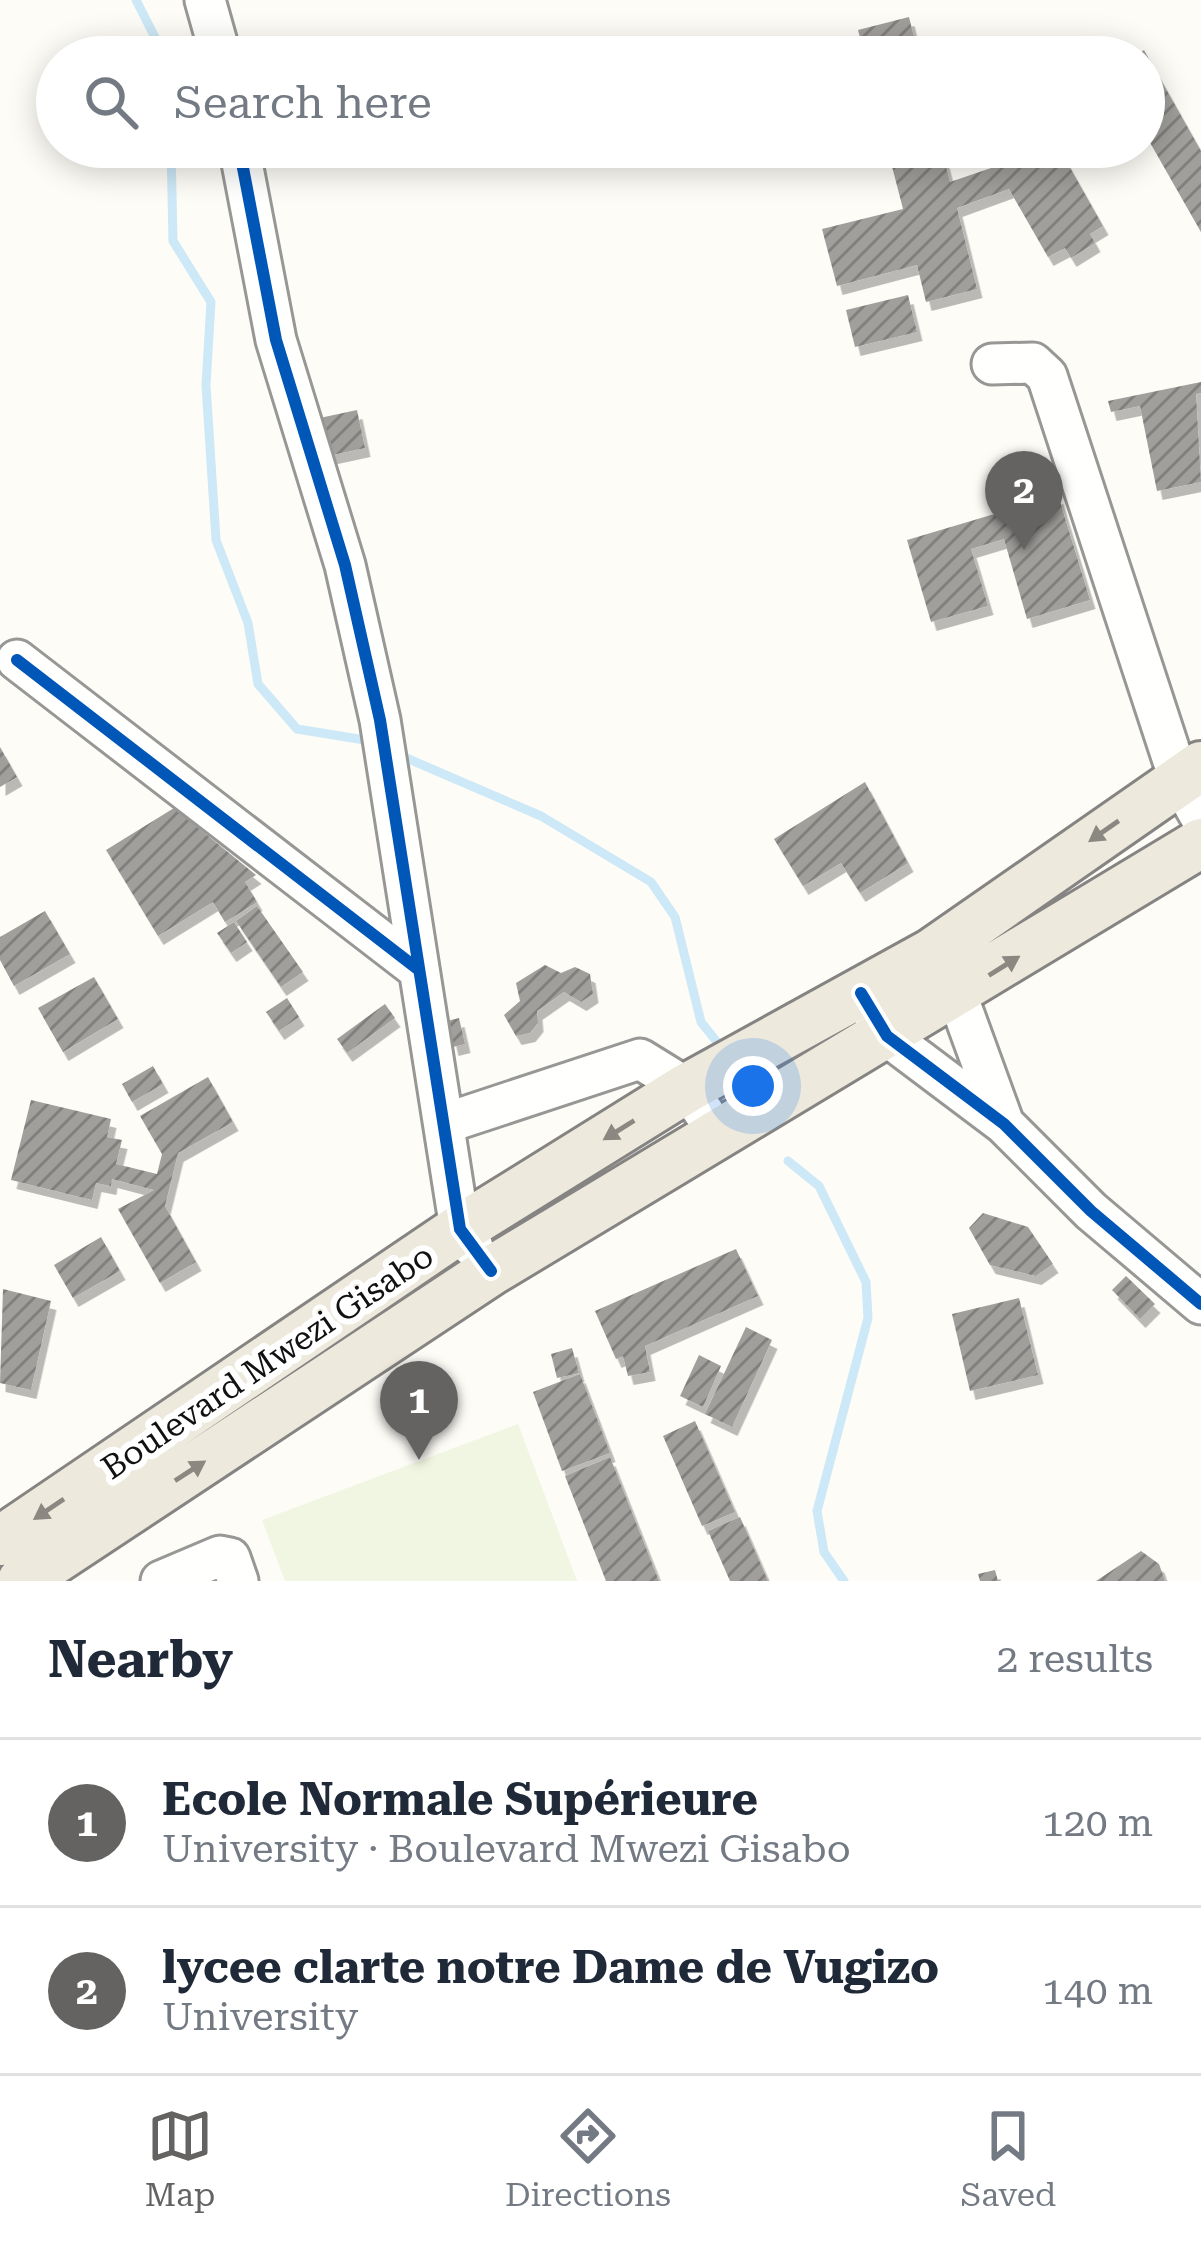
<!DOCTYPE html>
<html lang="en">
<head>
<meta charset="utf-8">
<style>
  :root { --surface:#fff; --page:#f6f6f7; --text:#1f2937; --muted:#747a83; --line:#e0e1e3; --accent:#646362 }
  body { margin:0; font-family:"Roboto Serif",serif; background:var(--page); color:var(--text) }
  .you { position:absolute; left:753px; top:1086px; width:42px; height:42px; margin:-30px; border:9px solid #fff; border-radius:50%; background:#1a73e8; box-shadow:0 0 0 18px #1a73e833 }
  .badge { display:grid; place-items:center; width:78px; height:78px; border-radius:50%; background:var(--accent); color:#fff; font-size:39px; font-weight:700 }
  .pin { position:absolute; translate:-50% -99px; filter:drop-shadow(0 3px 6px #0008) }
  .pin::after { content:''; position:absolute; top:63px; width:42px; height:36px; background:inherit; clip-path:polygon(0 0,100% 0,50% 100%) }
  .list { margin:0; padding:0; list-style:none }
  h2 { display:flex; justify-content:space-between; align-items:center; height:156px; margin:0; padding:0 48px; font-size:51px }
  h2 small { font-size:39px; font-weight:400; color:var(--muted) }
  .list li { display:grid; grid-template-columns:78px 1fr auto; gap:36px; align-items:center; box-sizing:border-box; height:168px; padding:0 48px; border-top:3px solid var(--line) }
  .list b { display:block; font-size:45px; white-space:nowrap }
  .list p { margin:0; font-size:39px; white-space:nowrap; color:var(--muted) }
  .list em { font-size:39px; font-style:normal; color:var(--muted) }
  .icon { flex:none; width:66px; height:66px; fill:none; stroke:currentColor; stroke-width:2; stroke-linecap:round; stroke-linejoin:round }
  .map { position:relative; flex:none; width:1201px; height:1581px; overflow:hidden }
  .search { position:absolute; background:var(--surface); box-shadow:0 6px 30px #0003; left:36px; right:36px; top:36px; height:132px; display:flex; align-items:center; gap:30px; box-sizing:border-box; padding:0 42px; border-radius:66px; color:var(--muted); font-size:45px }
  .sheet { height:492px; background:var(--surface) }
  nav { display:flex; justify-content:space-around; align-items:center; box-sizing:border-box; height:168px; border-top:3px solid var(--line); background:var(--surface); font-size:33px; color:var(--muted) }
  nav a { display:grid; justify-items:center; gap:6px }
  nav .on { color:var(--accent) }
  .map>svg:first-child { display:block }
  .pitch { fill:#f0f6e1 }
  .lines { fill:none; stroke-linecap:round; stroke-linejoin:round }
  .stream { stroke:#cde8f7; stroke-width:9 }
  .building { fill:url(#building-hatch); filter:url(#shadow) }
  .minor-casing { stroke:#979795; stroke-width:45 }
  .major-casing { stroke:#858482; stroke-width:54 }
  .minor { stroke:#fffffe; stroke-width:39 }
  .major { stroke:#ede9dc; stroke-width:48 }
  .cycleway-casing { stroke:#fff; stroke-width:20 }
  .cycleway { stroke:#0057b8; stroke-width:12 }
  .oneway { fill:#8a8881 }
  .labels { text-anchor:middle; stroke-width:12; stroke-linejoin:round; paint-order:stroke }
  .street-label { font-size:33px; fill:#111; stroke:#fff }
</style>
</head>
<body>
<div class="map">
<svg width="1201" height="1581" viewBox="0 0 1201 1581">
  <defs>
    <pattern id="building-hatch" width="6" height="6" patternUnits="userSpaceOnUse" patternTransform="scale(3)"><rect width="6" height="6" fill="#a19f9c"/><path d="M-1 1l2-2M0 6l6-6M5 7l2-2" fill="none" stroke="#82807e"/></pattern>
    <filter id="shadow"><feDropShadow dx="5.5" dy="9" stdDeviation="0" flood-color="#0004"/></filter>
  </defs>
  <rect width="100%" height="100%" fill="#fdfcf7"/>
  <!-- pitch -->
  <path class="pitch" d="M518 1424 577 1581H285L262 1520Z"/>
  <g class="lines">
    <!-- stream -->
    <path class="stream" d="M136 0 165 57
      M171 147 173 241 211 302 206 385 216 540 248 623 258 684 297 729 371 741
      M397 754 541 816 651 882 675 917 701 1022 725 1052
      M788 1161 819 1186 866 1282 868 1318 817 1511 824 1552 844 1581"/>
  </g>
  <!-- building -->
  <path class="building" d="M909 17 919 57H865L858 30Z
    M1144 50 1201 151V232L1144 132V57H1134Z
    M887 147H941L950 182 997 166 986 147H1082L1064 157 1103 226 1090 234 1095 243 1071 258 1065 248 1048 257 1009 189 957 208 977 289 926 302 917 265 837 286 822 229 903 209Z
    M908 295 917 332 855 347 846 310Z
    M1201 382V393L1196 394 1201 482 1157 491 1140 406 1111 412 1108 401Z
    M357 410 365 448 323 457 315 419Z
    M1058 495 1090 600 1027 619 1004 539 971 549 988 606 931 622 907 540Z
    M0 747 17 777 0 787Z
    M865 782 908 863 860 893 841 863 803 886 774 839Z
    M174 808 256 875 245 882 257 902 225 922 213 902 158 936 106 850Z
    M257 906 303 972 281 987 236 921Z
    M45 911 70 954 14 986 0 960V937Z
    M234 922 247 942 231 953 217 933Z
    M545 965 561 973 575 967 590 974 593 994 581 1002 564 992 537 1011 538 1023 530 1033 516 1036 504 1015 520 1001 516 983Z
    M94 977 118 1019 63 1052 38 1008Z
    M287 998 299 1017 279 1031 266 1012Z
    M385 1004 395 1018 347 1053 337 1039Z
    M459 1018 465 1044 453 1047 447 1021Z
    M153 1066 163 1084 132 1102 122 1084Z
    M208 1077 233 1122 178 1153 165 1206 196 1262 160 1283 118 1209 154 1190 112 1179 111 1186 96 1183 92 1200 11 1180 31 1100 111 1119 107 1137 122 1140 116 1164 157 1174 162 1154 140 1116Z
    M983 1213 1028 1227 1053 1264 1036 1276 990 1265 969 1228Z
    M101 1237 120 1271 73 1298 54 1265Z
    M736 1249 758 1296 645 1346 650 1372 628 1376 623 1356 616 1359 595 1311Z
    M1126 1276 1155 1304 1140 1319 1112 1290Z
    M3 1289 51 1301 31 1390 0 1383Z
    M1019 1298 1038 1375 970 1391 952 1314Z
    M746 1327 772 1340 732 1427 705 1414Z
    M572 1348 579 1373 557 1378 551 1354Z
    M699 1355 721 1366 703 1407 680 1396Z
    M580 1374 610 1453 562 1471 533 1392Z
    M695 1421 735 1512 702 1526 663 1436Z
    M610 1457 659 1581H606L565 1476Z
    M740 1517 768 1581H730L708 1531Z
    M1141 1551 1159 1564 1165 1581H1096Z
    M995 1570 998 1581H980L978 1574Z"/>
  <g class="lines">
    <!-- minor casing -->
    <g class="minor-casing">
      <path id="minor" d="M205 0 221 57
        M239 147 276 340 345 565 380 720 460 1229 473 1247
        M992 364 1033 363 1047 376 1179 779 1201 818
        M17 660 419 970
        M941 969 957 995 1004 1124
        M871 1010 887 1036 1004 1124 1091 1211 1201 1304
        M446 1123 640 1059 687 1088 718 1133
        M161 1581 220 1556 230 1558 238 1581"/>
    </g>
    <!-- major casing -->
    <g class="major-casing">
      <path id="major" d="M0 1541 460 1229 687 1088 932 953 1201 766
        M22 1581 491 1271 1201 843"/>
    </g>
    <!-- minor -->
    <use href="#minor" class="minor"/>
    <!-- major -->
    <use href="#major" class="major"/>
    <!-- cycleway casing -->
    <g class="cycleway-casing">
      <path id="cycleway" d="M239 147 276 340 345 565 380 720 460 1229 491 1271
        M17 660 419 970
        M861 993 887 1036 1004 1124 1091 1211 1201 1304"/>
    </g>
    <!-- cycleway -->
    <use href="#cycleway" class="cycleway"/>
  </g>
  <!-- one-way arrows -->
  <defs><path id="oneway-solid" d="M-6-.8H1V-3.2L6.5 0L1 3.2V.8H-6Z" transform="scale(3)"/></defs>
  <g class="oneway">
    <use href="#oneway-solid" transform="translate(1104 831) rotate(145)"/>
    <use href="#oneway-solid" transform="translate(1004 966) rotate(-32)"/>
    <use href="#oneway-solid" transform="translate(619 1130) rotate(148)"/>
    <use href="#oneway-solid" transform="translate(190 1471) rotate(-33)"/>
    <use href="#oneway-solid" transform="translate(49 1509) rotate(146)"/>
  </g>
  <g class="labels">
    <!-- street labels -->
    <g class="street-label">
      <text transform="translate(267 1361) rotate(-34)" y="12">Boulevard Mwezi Gisabo</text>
    </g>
  </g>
</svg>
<div class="you"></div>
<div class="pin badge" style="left:419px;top:1460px">1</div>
<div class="pin badge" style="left:1024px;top:550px">2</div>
<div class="search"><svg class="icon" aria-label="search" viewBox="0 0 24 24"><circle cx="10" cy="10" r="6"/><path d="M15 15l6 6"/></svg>Search here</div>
</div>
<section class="sheet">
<h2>Nearby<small>2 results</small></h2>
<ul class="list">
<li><span class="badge">1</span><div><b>Ecole Normale Supérieure</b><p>University · Boulevard Mwezi Gisabo</p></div><em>120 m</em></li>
<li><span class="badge">2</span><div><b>lycee clarte notre Dame de Vugizo</b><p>University</p></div><em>140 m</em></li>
</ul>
</section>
<nav>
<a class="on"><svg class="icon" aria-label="map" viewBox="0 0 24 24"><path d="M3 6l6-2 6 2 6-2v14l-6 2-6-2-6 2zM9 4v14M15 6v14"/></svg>Map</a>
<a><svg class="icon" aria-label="directions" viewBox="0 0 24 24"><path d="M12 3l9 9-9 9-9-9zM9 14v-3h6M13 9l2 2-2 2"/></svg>Directions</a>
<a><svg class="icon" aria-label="saved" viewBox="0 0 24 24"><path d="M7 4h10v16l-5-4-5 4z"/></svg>Saved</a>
</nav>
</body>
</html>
